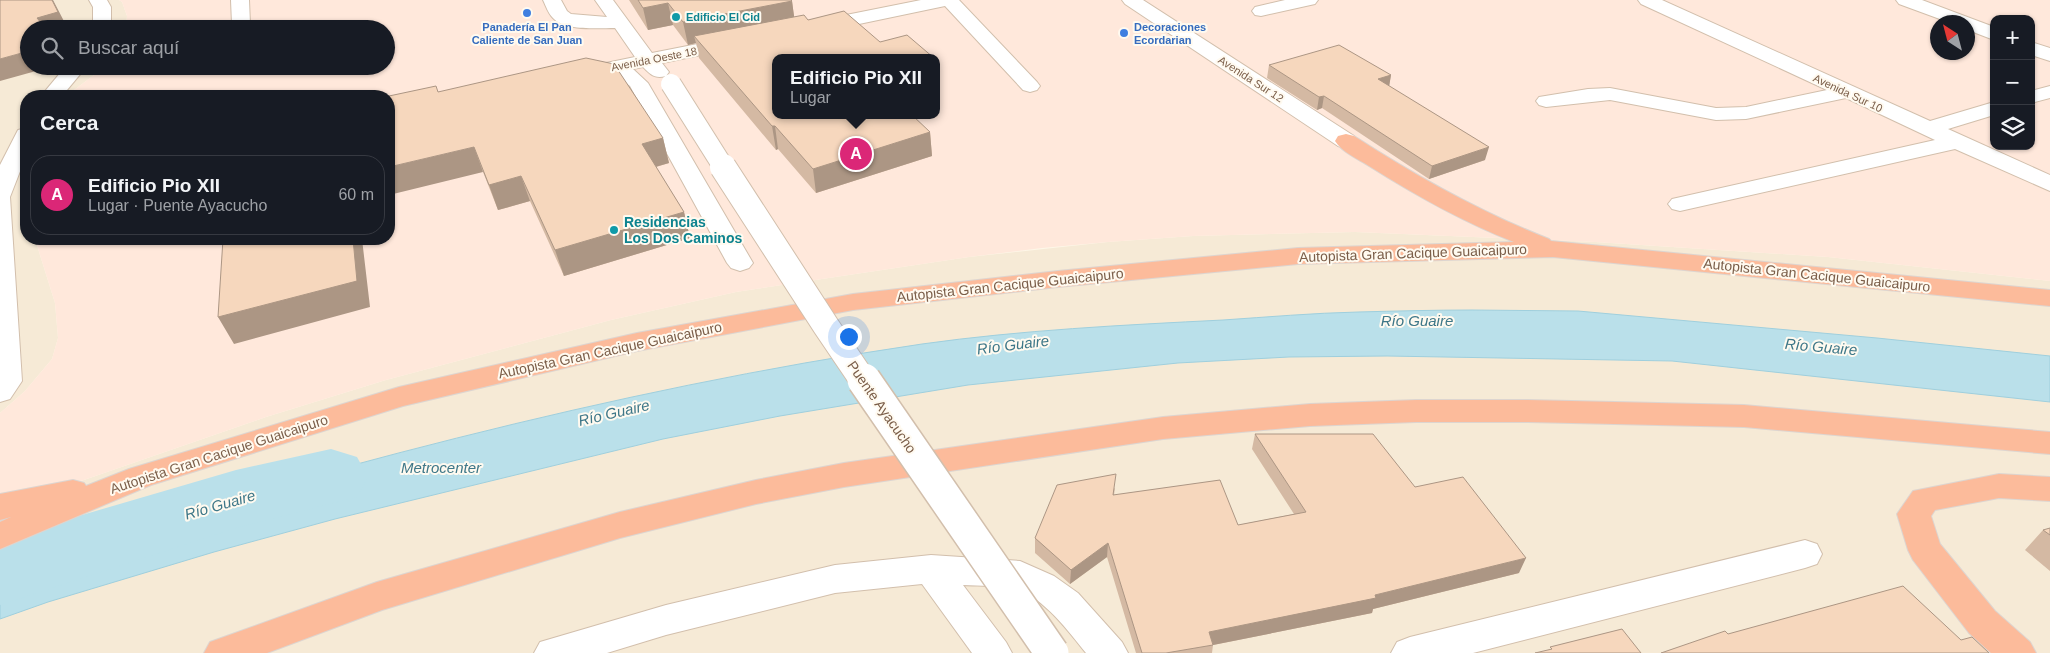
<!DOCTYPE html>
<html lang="es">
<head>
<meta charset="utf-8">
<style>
  :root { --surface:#171b24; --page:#242831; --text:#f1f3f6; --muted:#9ea1a6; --line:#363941; --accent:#db2777 }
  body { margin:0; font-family:Arial,sans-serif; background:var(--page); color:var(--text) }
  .controls { position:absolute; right:15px; top:15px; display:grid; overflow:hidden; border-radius:10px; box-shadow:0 1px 4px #0004 }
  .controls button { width:45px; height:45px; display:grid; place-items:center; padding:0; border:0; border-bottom:1px solid var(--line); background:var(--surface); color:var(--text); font:25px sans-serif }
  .compass { position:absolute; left:1930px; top:15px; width:45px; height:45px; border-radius:50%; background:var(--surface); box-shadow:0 1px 4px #0004; rotate:324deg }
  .you { position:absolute; left:848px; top:336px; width:18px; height:18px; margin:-12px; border:4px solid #fff; border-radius:50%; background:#1a73e8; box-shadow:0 0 0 8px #1a73e833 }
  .badge { display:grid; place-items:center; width:32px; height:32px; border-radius:50%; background:var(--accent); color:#fff; font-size:16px; font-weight:700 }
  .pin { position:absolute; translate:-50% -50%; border:2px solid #fff; box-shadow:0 1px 5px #0006 }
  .popup { position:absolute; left:772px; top:54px; width:168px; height:65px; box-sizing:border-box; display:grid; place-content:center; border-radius:10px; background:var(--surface); filter:drop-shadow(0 1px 4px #0005); font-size:16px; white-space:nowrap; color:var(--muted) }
  .popup b { font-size:19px; color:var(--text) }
  .popup::after { content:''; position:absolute; left:50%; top:100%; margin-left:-10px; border:10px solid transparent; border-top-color:var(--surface) }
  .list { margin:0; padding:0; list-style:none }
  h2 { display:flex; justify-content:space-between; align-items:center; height:65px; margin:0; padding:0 20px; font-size:21px }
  h2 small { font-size:16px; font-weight:400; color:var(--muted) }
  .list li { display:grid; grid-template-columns:32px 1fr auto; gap:15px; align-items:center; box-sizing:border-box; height:80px; margin:0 10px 10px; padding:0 10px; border:1px solid var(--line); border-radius:20px }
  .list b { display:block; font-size:19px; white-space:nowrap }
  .list p { margin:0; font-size:16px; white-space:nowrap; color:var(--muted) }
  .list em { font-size:16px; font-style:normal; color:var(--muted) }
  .icon { flex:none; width:28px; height:28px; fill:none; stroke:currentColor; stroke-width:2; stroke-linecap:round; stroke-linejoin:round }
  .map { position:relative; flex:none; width:2050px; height:653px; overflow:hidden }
  .search { position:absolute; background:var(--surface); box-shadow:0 1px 4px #0004; left:20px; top:20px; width:375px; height:55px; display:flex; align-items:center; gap:12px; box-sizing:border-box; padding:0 18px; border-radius:28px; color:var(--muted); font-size:19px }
  .panel { position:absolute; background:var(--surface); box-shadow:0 1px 4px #0004; left:20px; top:90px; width:375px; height:155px; border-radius:20px }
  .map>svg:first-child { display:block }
  .residential { fill:#f6ead6 }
  .commercial { fill:#ffe8db; fill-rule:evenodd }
  .water { fill:#bae0ea; stroke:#9fcfdd }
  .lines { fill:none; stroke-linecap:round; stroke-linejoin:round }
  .river { fill:#bae0ea; fill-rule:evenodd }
  .minor-casing { stroke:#d2bfac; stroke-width:2 }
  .highway-casing { stroke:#ddd5d0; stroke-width:2 }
  .minor { fill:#fff; fill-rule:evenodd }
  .highway { fill:#fcbb9b; fill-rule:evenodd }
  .minor-bridge-far2-casing { stroke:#d2bfac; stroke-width:22; stroke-linecap:butt }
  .minor-bridge-far1-casing { stroke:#d2bfac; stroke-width:28; stroke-linecap:butt }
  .minor-bridge-casing { stroke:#d2bfac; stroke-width:36; stroke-linecap:butt }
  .minor-bridge-far2 { stroke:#fff; stroke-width:20 }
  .minor-bridge-far1 { stroke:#fff; stroke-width:26 }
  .minor-bridge { stroke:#fff; stroke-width:33 }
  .wall { fill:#d4b9a3 }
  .shaded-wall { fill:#ac9684 }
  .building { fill:#f6d7bd; stroke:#ac9684 }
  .shop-dot { fill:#3f7fe0; stroke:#fffaf0; stroke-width:2 }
  .culture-dot { fill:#0f9aa8; stroke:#fffaf0; stroke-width:2 }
  .labels { text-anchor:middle; stroke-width:4; stroke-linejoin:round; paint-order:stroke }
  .far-culture-label { font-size:11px; font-weight:bold; fill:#0d838f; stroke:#fffaf0; text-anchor:start }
  .far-shop-label { font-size:11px; font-weight:bold; fill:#366cbe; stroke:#fffaf0 }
  .far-street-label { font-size:11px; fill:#7b5e49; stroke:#fffaf0 }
  .culture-label { font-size:14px; font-weight:bold; fill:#0d838f; stroke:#fffaf0; text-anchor:start }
  .street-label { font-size:14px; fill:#7b5e49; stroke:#fffaf0 }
  .water-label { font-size:15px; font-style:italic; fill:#3e7788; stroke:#fffaf0 }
</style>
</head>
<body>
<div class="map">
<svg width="2050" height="653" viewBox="0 0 2050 653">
  <rect width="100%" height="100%" fill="#fef7e8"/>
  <!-- residential -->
  <path class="residential" d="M0 0H119L122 2 127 16 126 29H29V66H106L66 96H26V239H35L55 303 58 338 52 359 25 391 0 413Z
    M1355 232 1595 242 1828 257 2050 281V653H0V509L266 417 386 380 611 320 736 292 969 257 1108 242 1193 236Z"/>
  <!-- commercial -->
  <path class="commercial" d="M119 0H2050V281L1828 257 1595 242 1355 232 1193 236 1108 242 1042 248 969 257 736 292 611 320 386 380 266 417 0 509V413L25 391 52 359 58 338 55 303 35 239H389V96H66L106 66H386V29H126L127 16 122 2ZM1994 19H2031V146H1994ZM1938 22H1968V52H1938ZM776 58H936V115H776Z"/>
  <!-- water -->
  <path class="water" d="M1472 310 1578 311 1877 338 2050 356V402L1672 361 1387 356 1289 357 1178 363 968 385 780 416 663 439 335 519 214 552 48 602 0 619V569C301 474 609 390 922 344 1022 330 1123 325 1223 320 1268 317 1313 313 1358 312 1396 311 1434 310 1472 310Z"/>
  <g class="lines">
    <!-- river -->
    <path class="river" d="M331 449 357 457 368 477 357 497 239 527 0 605V539L236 470Z"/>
    <!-- minor casing -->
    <g class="minor-casing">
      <path id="minor" d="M89 0H107L111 7V29H93V7Z
        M231 0H249L250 24 248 28H234L232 24Z
        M543 0H561L567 11 571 14 607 17 595 0H613L652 53 733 37 740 39 743 43 740 47 662 63 669 72 666 76C655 79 651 75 643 67L633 69 648 83 753 263 749 268 740 271 731 268 727 263 630 86 613 73 579 80 572 78 569 74 572 70 635 57 615 28C599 28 564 31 553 18 548 13 546 6 543 0Z
        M921 0H959L1037 82 1040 86 1037 90 1030 92 1023 90 945 6 816 33 809 31 807 27 809 23 816 21Z
        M1122 0H1143L1354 136 1357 141 1354 146 1346 148 1338 146 1125 4Z
        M1285 0H1318L1315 4 1261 16 1255 15 1252 11 1255 7Z
        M1638 0H1662L1930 121 1994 102V115L1948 129 2050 175V191L1955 149 1680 211 1672 209 1668 204 1672 199 1935 140 1846 98 1746 119 1716 120 1610 100 1546 107 1539 105 1536 101 1539 97 1588 89 1610 88 1716 108 1746 107 1827 90 1641 4Z
        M1896 0H1922L1994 27V40L1968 30V22H1948L1899 4Z
        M2031 42 2050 48V61L2031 55Z
        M66 66H87L62 96H41Z
        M2050 86V98L2031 103V91Z
        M26 128V156L10 197 22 381 10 399 0 402V165L18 130Z
        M1805 540 1817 544 1822 554 1817 564 1805 568 1473 653H1391L1397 642 1410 637Z
        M931 555 1020 561 1054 576 1078 593 1122 642 1128 653H1086C1069 632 1042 595 1014 589 998 585 980 586 963 585L1006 642 1012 653H972L922 584 835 593 666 635 607 653H534L540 642 666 605 835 565Z"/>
    </g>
    <!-- highway casing -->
    <g class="highway-casing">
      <path id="highway" d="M1346 134 1354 136C1416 176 1480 212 1549 239L1551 241 2050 290V306L1553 257 1298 264 1058 287 853 310 637 351 403 406 151 485 0 549V522L11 517 0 520V494L73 480 84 483 86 486 129 469 399 387 637 333 853 294 1058 271 1298 248 1514 242C1463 222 1415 195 1369 166 1358 159 1342 152 1335 141L1338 136Z
        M1416 400H1528L1744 405 2050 432V454L1744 427 1528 422H1416L1310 426 1163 439 844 487 756 504 620 538 382 610 267 653H204L210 642 377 582 620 512 756 480 844 463 1163 417 1310 404Z
        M1999 474 2050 477V501L1999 498 1935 510 1931 516 1940 544 1995 611 2030 642 2036 653H1991L1969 633 1913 560 1908 550 1897 514 1913 491Z"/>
    </g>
    <!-- minor -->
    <use href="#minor" class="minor"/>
    <!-- highway -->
    <use href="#highway" class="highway"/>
    <!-- minor-bridge-far2 casing -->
    <g class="minor-bridge-far2-casing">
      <path id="minor-bridge-far2" d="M671 84 724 168"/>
    </g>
    <!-- minor-bridge-far1 casing -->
    <g class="minor-bridge-far1-casing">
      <path id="minor-bridge-far1" d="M723 167 826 326 864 382"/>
    </g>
    <!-- minor-bridge casing -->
    <g class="minor-bridge-casing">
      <path id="minor-bridge" d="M864 380 1052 653"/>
    </g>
    <!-- minor-bridge-far2 -->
    <use href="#minor-bridge-far2" class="minor-bridge-far2"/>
    <!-- minor-bridge-far1 -->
    <use href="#minor-bridge-far1" class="minor-bridge-far1"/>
    <!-- minor-bridge -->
    <use href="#minor-bridge" class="minor-bridge"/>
  </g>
  <!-- wall -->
  <path class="wall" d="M629 0H791L792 1 794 17 934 58H776L930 132 932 156 816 193 778 149 776 150 699 58 696 43 688 45 673 25 648 30Z
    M1269 65 1391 75 1389 86 1485 160 1429 179 1322 108 1317 110 1267 78Z
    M439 92 663 138 669 163 656 167 684 212 690 238 564 276 530 201 498 210 483 172Z
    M1255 434 1415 487 1519 573 1373 609 1372 613 1213 645 1212 653H1136L1107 557 1070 584 1035 553V538L1115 488 1114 495 1238 525 1294 514 1252 449Z
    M2050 528V571L2025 550 2043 530Z"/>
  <!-- shaded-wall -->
  <path class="shaded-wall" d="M52 0H53L68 29H44L37 18Z
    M792 1 795 23 694 36 696 43 688 45 683 22Z
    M668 3 673 25 648 30 643 8Z
    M29 51V66H54L0 81V59Z
    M1391 75 1389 87 1378 79Z
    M1324 96 1322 108 1317 110 1319 97Z
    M772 126H775L778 149 776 150Z
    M930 132 932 156 816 193 813 169Z
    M663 138 669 163 648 169 642 144Z
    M474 147 483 172 389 195V167Z
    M1489 147 1485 160 1429 179 1432 166Z
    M521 176 530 201 498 210 489 185Z
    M684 212 690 238 564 276 555 250Z
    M353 239H362L370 307 234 344 218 317Z
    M1108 543 1107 557 1070 584 1071 570Z
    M1526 558 1519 573 1373 609 1372 613 1213 645 1209 632 1375 595Z"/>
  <!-- building -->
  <path class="building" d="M0 0H52L58 12 37 18 46 29H29V51L0 59Z
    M638 0H791L792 1 683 22 668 3 643 8Z
    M844 11 880 42 907 35 934 58H776V115H912L930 132 813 169 775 126H772L694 36 804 15 808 20Z
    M1339 45 1391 75 1378 79 1489 147 1432 166 1324 96 1319 97 1269 65Z
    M586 58 614 64 663 138 642 144 684 212 555 250 521 176 489 185 474 147 389 167V96L436 86 438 92Z
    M223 239H353L357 281 218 317Z
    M1255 434H1373L1415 487 1463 477 1526 558 1375 595 1376 598 1209 632 1213 645 1166 653H1142L1108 543 1071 570 1035 538 1057 485 1116 474 1113 495 1220 480 1238 525 1306 512Z
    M2050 528V535L2043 530Z
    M1903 586 1961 640 1972 637 1989 653H1661L1725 631 1728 634Z
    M1622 629 1641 653H1535L1552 649 1550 647Z"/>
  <!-- markers -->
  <g class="shop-dot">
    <circle cx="527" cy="13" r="5"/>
    <circle cx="1124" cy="33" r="5"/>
  </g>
  <g class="culture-dot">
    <circle cx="676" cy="17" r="5"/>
    <circle cx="614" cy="230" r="5"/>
  </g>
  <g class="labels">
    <!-- far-culture labels -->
    <g class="far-culture-label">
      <text x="686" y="21">Edificio El Cid</text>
    </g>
    <!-- far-shop labels -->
    <g class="far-shop-label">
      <text x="527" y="31">Panadería El Pan<tspan x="527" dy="13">Caliente de San Juan</tspan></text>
      <text x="1134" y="31" text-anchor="start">Decoraciones<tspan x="1134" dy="13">Ecordarian</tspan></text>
    </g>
    <!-- far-street labels -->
    <g class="far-street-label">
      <text transform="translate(654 59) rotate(-11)" y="4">Avenida Oeste 18</text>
      <text transform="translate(1251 79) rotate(33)" y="4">Avenida Sur 12</text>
      <text transform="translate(1848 93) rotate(25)" y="4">Avenida Sur 10</text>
    </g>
    <!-- culture labels -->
    <g class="culture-label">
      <text x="624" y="227">Residencias<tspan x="624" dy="16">Los Dos Caminos</tspan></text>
    </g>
    <!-- street labels -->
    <g class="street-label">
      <text transform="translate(1413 253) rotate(-2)" y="5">Autopista Gran Cacique Guaicaipuro</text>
      <text transform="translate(1817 275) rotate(6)" y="5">Autopista Gran Cacique Guaicaipuro</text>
      <text transform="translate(1010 285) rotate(-6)" y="5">Autopista Gran Cacique Guaicaipuro</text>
      <text transform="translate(610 350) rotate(-12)" y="5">Autopista Gran Cacique Guaicaipuro</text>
      <text transform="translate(882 407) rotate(55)" y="5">Puente Ayacucho</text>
      <text transform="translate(219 454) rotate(-18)" y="5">Autopista Gran Cacique Guaicaipuro</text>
    </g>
    <!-- water labels -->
    <g class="water-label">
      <text x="1417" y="326">Río Guaire</text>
      <text transform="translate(1013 345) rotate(-7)" y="5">Río Guaire</text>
      <text transform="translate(1821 347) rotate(5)" y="5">Río Guaire</text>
      <text transform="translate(614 413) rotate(-13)" y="5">Río Guaire</text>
      <text x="441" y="473">Metrocenter</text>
      <text transform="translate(220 505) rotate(-16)" y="5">Río Guaire</text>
    </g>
  </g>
</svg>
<div class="controls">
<button>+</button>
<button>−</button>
<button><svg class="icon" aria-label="layers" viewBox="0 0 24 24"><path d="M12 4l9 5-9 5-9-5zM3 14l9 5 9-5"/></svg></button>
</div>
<svg class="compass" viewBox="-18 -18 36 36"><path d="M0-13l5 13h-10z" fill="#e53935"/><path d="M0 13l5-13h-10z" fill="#9ea1a6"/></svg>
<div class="you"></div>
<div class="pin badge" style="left:856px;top:154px">A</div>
<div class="popup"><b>Edificio Pio XII</b>Lugar</div>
<div class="search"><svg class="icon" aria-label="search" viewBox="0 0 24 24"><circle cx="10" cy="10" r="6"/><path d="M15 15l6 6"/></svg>Buscar aquí</div>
<section class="panel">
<h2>Cerca<small></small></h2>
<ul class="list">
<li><span class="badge">A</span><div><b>Edificio Pio XII</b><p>Lugar · Puente Ayacucho</p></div><em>60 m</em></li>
</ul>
</section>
</div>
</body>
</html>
